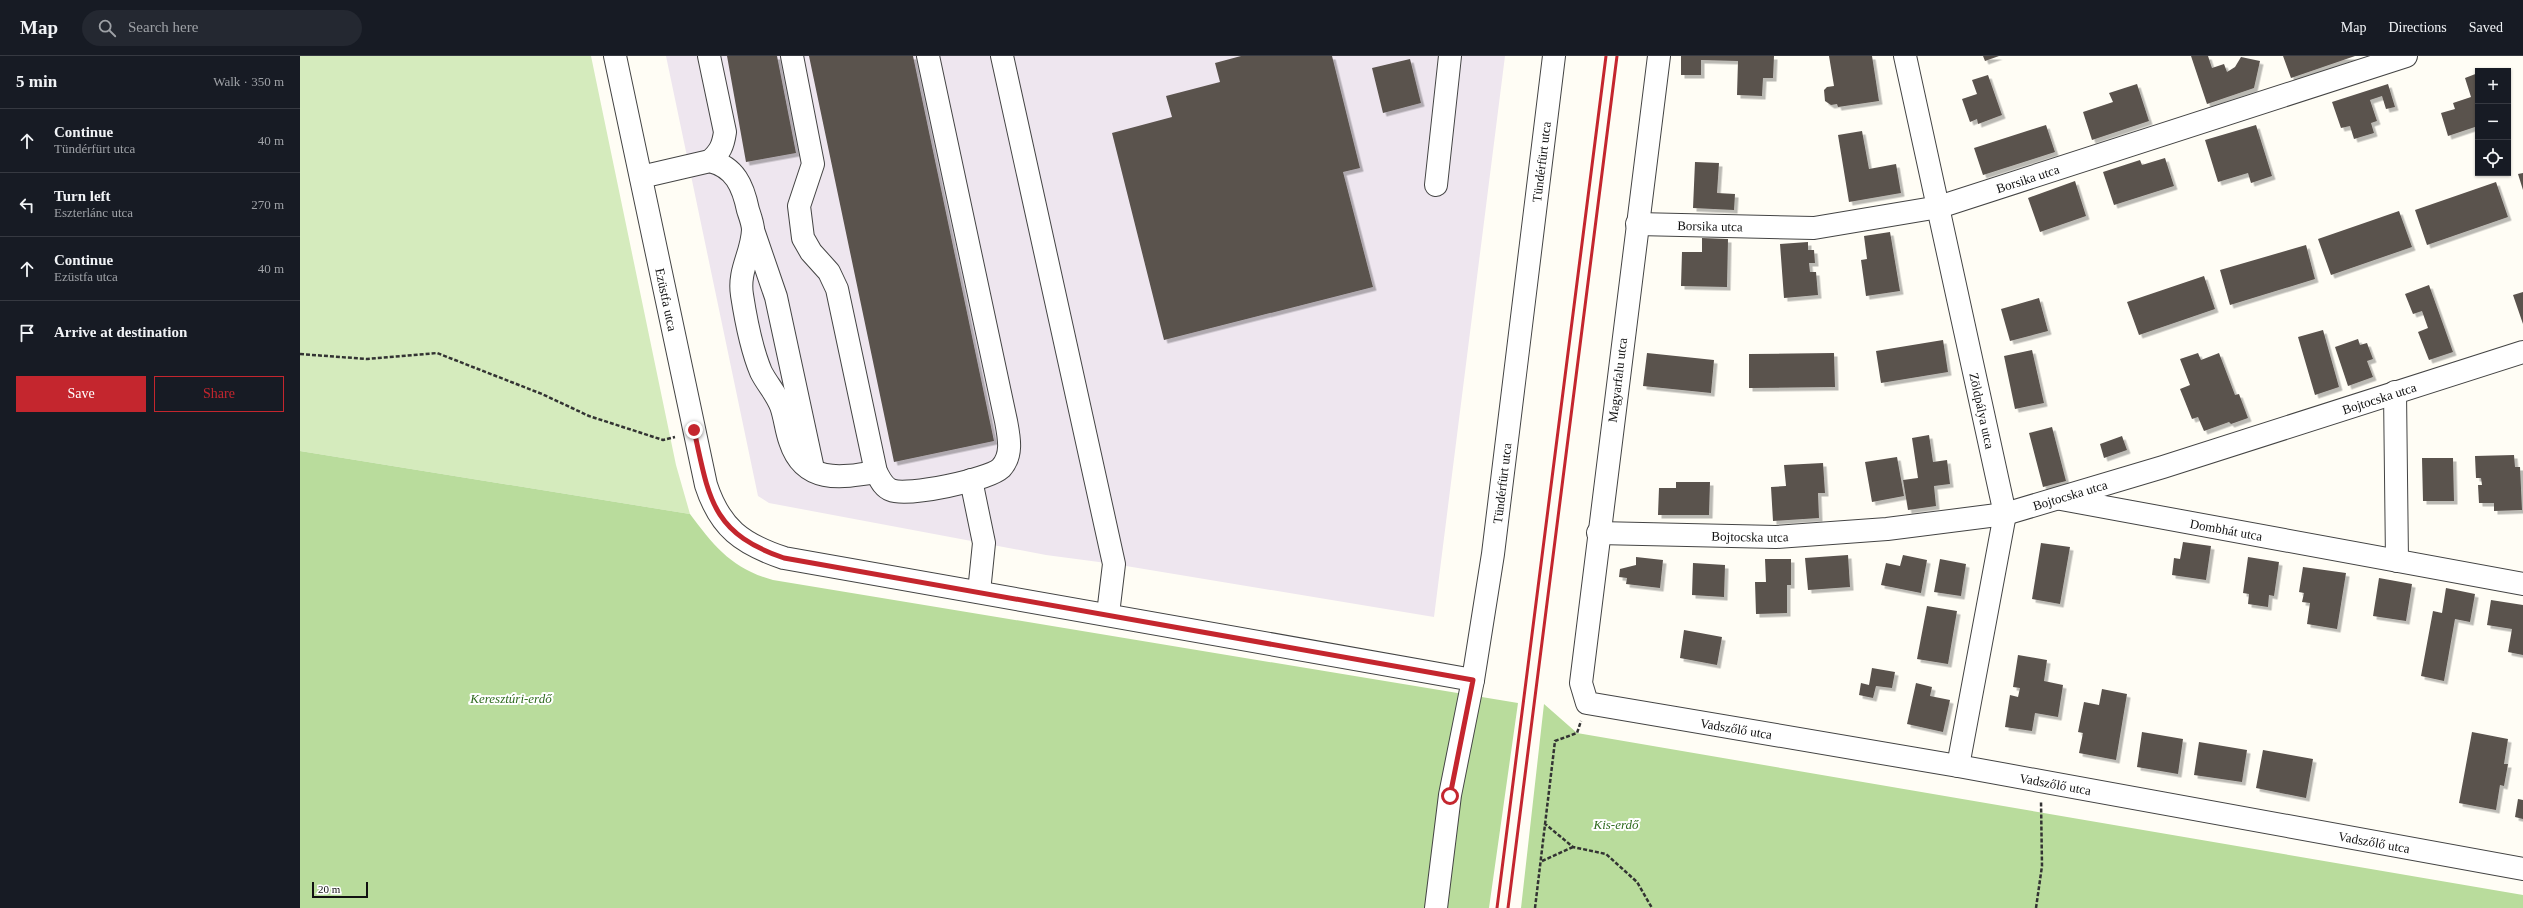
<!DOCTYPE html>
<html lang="en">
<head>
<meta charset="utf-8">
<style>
  :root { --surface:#171b24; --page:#242831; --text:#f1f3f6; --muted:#9ea1a6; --line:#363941; --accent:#c4262e }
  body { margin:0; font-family:"Times New Roman",serif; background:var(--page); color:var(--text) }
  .controls { position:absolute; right:12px; top:12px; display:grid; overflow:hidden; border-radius:0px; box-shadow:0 1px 3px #0004 }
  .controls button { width:36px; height:36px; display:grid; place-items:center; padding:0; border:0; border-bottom:1px solid var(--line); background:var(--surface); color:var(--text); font:20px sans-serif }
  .scale { position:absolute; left:12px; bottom:10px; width:56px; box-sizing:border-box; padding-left:4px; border:2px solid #111; border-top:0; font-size:11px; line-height:14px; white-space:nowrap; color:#111; -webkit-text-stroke:3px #fff; paint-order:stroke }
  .stop { position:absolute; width:12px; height:12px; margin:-9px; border:3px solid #c4262e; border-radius:50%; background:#fff }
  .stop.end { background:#c4262e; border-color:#fff; box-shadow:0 1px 4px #0008 }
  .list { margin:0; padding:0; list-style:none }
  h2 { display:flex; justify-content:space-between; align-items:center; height:52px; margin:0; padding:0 16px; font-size:17px }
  h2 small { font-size:13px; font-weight:400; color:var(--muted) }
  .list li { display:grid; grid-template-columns:26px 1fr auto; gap:12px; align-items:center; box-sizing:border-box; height:64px; padding:0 16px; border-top:1px solid var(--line) }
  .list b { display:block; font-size:15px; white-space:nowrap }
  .list p { margin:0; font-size:13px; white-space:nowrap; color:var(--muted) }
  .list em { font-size:13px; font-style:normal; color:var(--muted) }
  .actions { display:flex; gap:8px; padding:12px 16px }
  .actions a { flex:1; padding:9px 0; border:1px solid var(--accent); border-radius:0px; text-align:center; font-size:14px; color:var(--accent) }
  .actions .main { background:var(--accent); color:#fff }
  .icon { flex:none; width:22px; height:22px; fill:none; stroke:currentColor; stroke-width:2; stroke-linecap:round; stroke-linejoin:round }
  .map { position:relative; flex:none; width:2223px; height:852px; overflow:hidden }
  header { display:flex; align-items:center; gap:24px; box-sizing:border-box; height:56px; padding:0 20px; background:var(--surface); border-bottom:1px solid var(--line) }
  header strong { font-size:19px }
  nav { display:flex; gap:22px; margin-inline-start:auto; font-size:14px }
  .search { width:280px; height:36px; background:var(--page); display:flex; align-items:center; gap:10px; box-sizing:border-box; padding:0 14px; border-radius:22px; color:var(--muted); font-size:15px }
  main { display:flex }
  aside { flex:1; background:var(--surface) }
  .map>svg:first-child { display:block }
  .industrial { fill:#eee6ef }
  .green { fill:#d5ebbd }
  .forest { fill:#b9dc9c }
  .building { fill:#5a524d; filter:url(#shadow) }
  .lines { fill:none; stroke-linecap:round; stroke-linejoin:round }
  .minor-casing { stroke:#444; stroke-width:24 }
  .path { stroke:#333; stroke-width:2.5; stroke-dasharray:4 2; stroke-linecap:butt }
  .minor { stroke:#fff; stroke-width:22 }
  .rail { stroke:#c4262e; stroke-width:3 }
  .route { stroke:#c4262e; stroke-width:5 }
  .labels { text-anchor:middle; stroke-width:4; stroke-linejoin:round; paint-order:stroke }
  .street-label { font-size:13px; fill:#111; stroke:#fff }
  .park-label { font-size:13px; font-style:italic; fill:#2f6b1f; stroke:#fff }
</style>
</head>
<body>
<header>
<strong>Map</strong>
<div class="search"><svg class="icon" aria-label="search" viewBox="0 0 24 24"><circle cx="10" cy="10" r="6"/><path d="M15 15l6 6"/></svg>Search here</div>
<nav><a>Map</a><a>Directions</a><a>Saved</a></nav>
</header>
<main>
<aside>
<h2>5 min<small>Walk · 350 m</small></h2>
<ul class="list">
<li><svg class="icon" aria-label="ahead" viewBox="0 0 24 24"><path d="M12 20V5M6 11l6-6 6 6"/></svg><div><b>Continue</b><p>Tündérfürt utca</p></div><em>40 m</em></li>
<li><svg class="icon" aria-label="left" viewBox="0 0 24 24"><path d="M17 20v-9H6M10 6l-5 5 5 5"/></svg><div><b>Turn left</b><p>Eszterlánc utca</p></div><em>270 m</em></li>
<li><svg class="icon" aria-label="ahead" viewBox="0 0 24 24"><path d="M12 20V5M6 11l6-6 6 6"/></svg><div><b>Continue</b><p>Ezüstfa utca</p></div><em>40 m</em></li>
<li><svg class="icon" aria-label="arrive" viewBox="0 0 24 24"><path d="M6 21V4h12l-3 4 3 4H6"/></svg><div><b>Arrive at destination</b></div></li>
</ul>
<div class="actions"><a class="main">Save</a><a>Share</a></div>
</aside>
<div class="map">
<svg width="2223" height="852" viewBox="0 0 2223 852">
  <defs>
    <filter id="shadow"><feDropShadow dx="3.5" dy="3.5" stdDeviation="0" flood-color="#0004"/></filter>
  </defs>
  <rect width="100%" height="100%" fill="#fffdf5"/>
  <!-- industrial -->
  <path class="industrial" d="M366 0H1205L1134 561 814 508 746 499 469 447 458 440Z"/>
  <!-- green -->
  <path class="green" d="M0 0H291L376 409 390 458 0 395Z"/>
  <!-- forest -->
  <path class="forest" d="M0 395 390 458C414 490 432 513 473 524L1218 647 1189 852H0Z
    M1244 648 1277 677 2223 839V852H1221Z"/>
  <!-- building -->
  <path class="building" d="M427 0H477L496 97 446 106Z
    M509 0H613L694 385 594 406Z
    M941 0H1032L1060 112 1043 116 1073 231 864 284 812 77 872 61 866 40 920 26 915 7Z
    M1381 0H1474L1473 22H1463L1462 40 1437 39 1438 5 1401 4V19H1381Z
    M1529 0H1572L1579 45 1538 51 1537 48 1531 49 1525 45 1524 34 1527 31 1534 30Z
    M1683 0H1699L1685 5Z
    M1891 0H1908L1912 12 1924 8 1927 16 1935 11 1941 1 1960 5 1954 32 1907 48Z
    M1983 0H2055L1991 22Z
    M1110 3 1121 47 1083 57 1072 12Z
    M2178 17V70L2148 80 2141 57 2155 53 2153 47 2171 41 2165 22Z
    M1688 19 1702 59 1678 68 1677 63 1670 66 1662 43 1677 38 1672 24Z
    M1837 28 1849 65 1792 84 1783 56 1813 46 1809 37Z
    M2088 28 2095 51 2086 53 2082 40 2070 44 2077 65 2071 67 2074 77 2054 83 2050 70 2041 72 2032 46Z
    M1746 69 1755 96 1683 119 1674 92Z
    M1956 69 1972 120 1951 127 1948 117 1918 126 1905 84Z
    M1562 75 1569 113 1596 108 1601 137 1549 146 1538 79Z
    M1865 102 1874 130 1814 149 1803 116 1840 104 1842 109Z
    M1395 106 1419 107 1417 137 1435 138 1434 154 1393 152Z
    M2223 117V134L2218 118Z
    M1775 125 1786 160 1740 176 1728 142Z
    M2196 126 2208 161 2127 189 2115 154Z
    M2099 155 2112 191 2031 219 2018 183Z
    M1590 176 1600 235 1566 240 1561 204 1567 203 1564 180Z
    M1402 182 1428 183 1427 231 1381 230 1382 196H1402Z
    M1508 186V194H1514L1515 207H1509L1510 216H1516L1518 239 1484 242 1480 188Z
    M2006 189 2015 223 1930 249 1920 214Z
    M1904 220 1915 253 1839 279 1827 246Z
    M2129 229 2153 296 2129 304 2118 276 2128 272 2122 255 2113 258 2105 238Z
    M2223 236V268L2213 239Z
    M1739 242 1748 275 1710 285 1701 253Z
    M2023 274 2039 331 2015 339 1998 281Z
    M2058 283 2060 289 2067 287 2073 303 2067 305 2073 321 2048 330 2035 291Z
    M1643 284 1648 316 1581 327 1576 295Z
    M1732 294 1744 347 1715 353 1704 300Z
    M1347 297 1414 304 1411 337 1343 330Z
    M1534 297 1535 331 1449 332V298Z
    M1898 297 1901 304 1919 297 1935 339 1939 338 1948 362 1931 368 1929 366 1904 375 1898 361 1892 363 1880 333 1890 329 1880 303Z
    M1752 371 1766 425 1743 431 1729 377Z
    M1629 379 1633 406 1647 404 1650 428 1634 430 1636 450 1608 454 1603 424 1618 422 1612 382Z
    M1822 380 1827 394 1804 402 1800 388Z
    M2214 399 2215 411H2220L2222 454 2194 455V447H2179L2178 429H2182L2181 422H2176L2175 400Z
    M1597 401 1604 440 1572 446 1565 406Z
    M2122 402H2153L2154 445H2123Z
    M1523 407 1525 437H1518L1519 462 1473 465 1471 431 1486 430 1484 409Z
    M1376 426H1410L1409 459H1358L1359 432H1376Z
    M1883 486 1911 490 1906 524 1872 519 1874 502 1880 503Z
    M1741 487 1770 491 1760 548 1732 543Z
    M1548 499 1550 531 1508 534 1505 502Z
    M1603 499 1627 504 1621 537 1581 529 1586 507 1600 510Z
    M1336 501 1363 504 1360 532 1326 528 1327 522 1319 521 1320 513 1336 509Z
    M1948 501 1979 506 1974 540 1969 539 1968 551 1948 548 1949 538 1943 537Z
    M1465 503H1491V529H1487V557L1456 558 1455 526H1466Z
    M1640 503 1666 508 1661 540 1634 536Z
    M1393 507 1425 509 1424 541 1392 539Z
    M2003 511 2046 517 2037 573 2007 568 2010 547 2002 546 2004 537 1999 536Z
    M2079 522 2112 528 2106 565 2073 560Z
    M2146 532 2175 538 2170 566 2155 563 2144 625 2121 620 2133 555 2142 557Z
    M2191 544 2223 549V599L2208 596 2212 573 2187 569Z
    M1627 550 1657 555 1648 608 1617 603Z
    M1384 574 1422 581 1417 609 1380 602Z
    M1718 599 1747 604 1744 625 1763 629 1758 661 1735 657 1732 675 1705 671 1710 639 1718 641 1720 632 1713 631Z
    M1572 612 1595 616 1592 632 1576 630 1573 642 1559 639 1561 627 1569 629Z
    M1616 627 1632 631 1630 640 1650 644 1643 676 1607 668Z
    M1802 633 1827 638 1816 704 1779 697 1783 677 1778 676 1784 646 1799 649Z
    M1842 676 1883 683 1878 718 1837 711Z
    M2172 676 2208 683 2204 708H2208L2204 730 2200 729 2196 754 2159 747Z
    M1899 686 1947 694 1942 726 1894 719Z
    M1963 694 2013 703 2006 742 1956 732Z
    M2218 743 2223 744V763L2215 761Z"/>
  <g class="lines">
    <!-- minor casing -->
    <g class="minor-casing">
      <g id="minor">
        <path id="s1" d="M315 0 406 429C420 472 442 488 484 502L1173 624"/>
        <path d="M409 0 425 76C423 90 420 96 410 105"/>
        <path d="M492 0 513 108 499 150 503 182 511 196 529 216 537 233 576 416C580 423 583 431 591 434 607 441 688 424 701 412 713 399 709 381 706 365L628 0"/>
        <path d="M702 0 814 508 808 558"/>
        <path id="s2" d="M1359 0 1281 627 1287 647 1658 710 2223 813"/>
        <path id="s3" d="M1605 0 1705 458 1658 710"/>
        <path d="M341 121 410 105C435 111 443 130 448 154 450 160 453 168 453 174 452 198 438 214 442 239 446 265 451 292 461 316 467 328 476 337 481 350 485 361 486 374 490 385 504 428 540 422 576 416"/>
        <path d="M1136 129 1150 0"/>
        <path id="s4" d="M1337 168 1514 172 1639 151 2106 0"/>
        <path d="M453 174 476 241 513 413"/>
        <path d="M2095 336 2097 505"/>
        <path d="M671 424 684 487 679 536"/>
        <path id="s5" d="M1761 443 2223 528"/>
        <path id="s6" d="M1298 477 1476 481 1587 473 1705 458 1863 411 2223 296"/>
        <path id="s7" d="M1136 852 1150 739 1173 624 1193 498 1254 0"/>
      </g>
    </g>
    <!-- path -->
    <path class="path" d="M0 298 67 303 137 297 242 338 289 360 363 384 375 381
      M1244 767 1273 791 1306 798 1337 826 1352 852
      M1242 805 1273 791
      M1235 852 1255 685 1277 677 1281 665
      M1736 852 1742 810 1741 745"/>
    <!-- minor -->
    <use href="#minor" class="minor"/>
    <!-- rail -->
    <path class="rail" d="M1197 852 1306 0
      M1208 852 1317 0"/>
  </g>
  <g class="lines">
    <!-- route -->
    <path class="route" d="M394 374C409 442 411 477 484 502L1173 624 1150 740"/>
  </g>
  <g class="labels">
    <!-- street labels -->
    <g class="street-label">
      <text dy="5" stroke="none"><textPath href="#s7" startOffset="754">Tündérfürt utca</textPath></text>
      <text dy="5" stroke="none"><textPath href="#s4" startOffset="397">Borsika utca</textPath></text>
      <text dy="5" stroke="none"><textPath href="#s4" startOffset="73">Borsika utca</textPath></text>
      <text dy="5" stroke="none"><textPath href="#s1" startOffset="249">Ezüstfa utca</textPath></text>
      <text transform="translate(1317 324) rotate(-83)" y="5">Magyarfalu utca</text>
      <text dy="5" stroke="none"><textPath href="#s6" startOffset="800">Bojtocska utca</textPath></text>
      <text dy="5" stroke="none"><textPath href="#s3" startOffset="363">Zöldpálya utca</textPath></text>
      <text dy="5" stroke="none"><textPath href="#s7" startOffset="430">Tündérfürt utca</textPath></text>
      <text dy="5" stroke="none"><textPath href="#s6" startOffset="476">Bojtocska utca</textPath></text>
      <text dy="5" stroke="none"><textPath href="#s5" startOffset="168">Dombhát utca</textPath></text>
      <text dy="5" stroke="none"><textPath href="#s6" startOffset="152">Bojtocska utca</textPath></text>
      <text dy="5" stroke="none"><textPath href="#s2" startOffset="804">Vadszőlő utca</textPath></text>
      <text dy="5" stroke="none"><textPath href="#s2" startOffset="1128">Vadszőlő utca</textPath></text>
      <text dy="5" stroke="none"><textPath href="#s2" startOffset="1452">Vadszőlő utca</textPath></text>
    </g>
    <!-- park labels -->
    <g class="park-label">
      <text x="211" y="647">Keresztúri-erdő</text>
      <text x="1316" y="773">Kis-erdő</text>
    </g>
  </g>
</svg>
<div class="controls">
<button>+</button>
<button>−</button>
<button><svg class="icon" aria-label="locate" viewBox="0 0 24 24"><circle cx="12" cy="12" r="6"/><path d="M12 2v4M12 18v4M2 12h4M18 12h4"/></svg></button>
</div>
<div class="scale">20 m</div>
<div class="stop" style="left:1150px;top:740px"></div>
<div class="stop end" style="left:394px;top:374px"></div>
</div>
</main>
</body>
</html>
